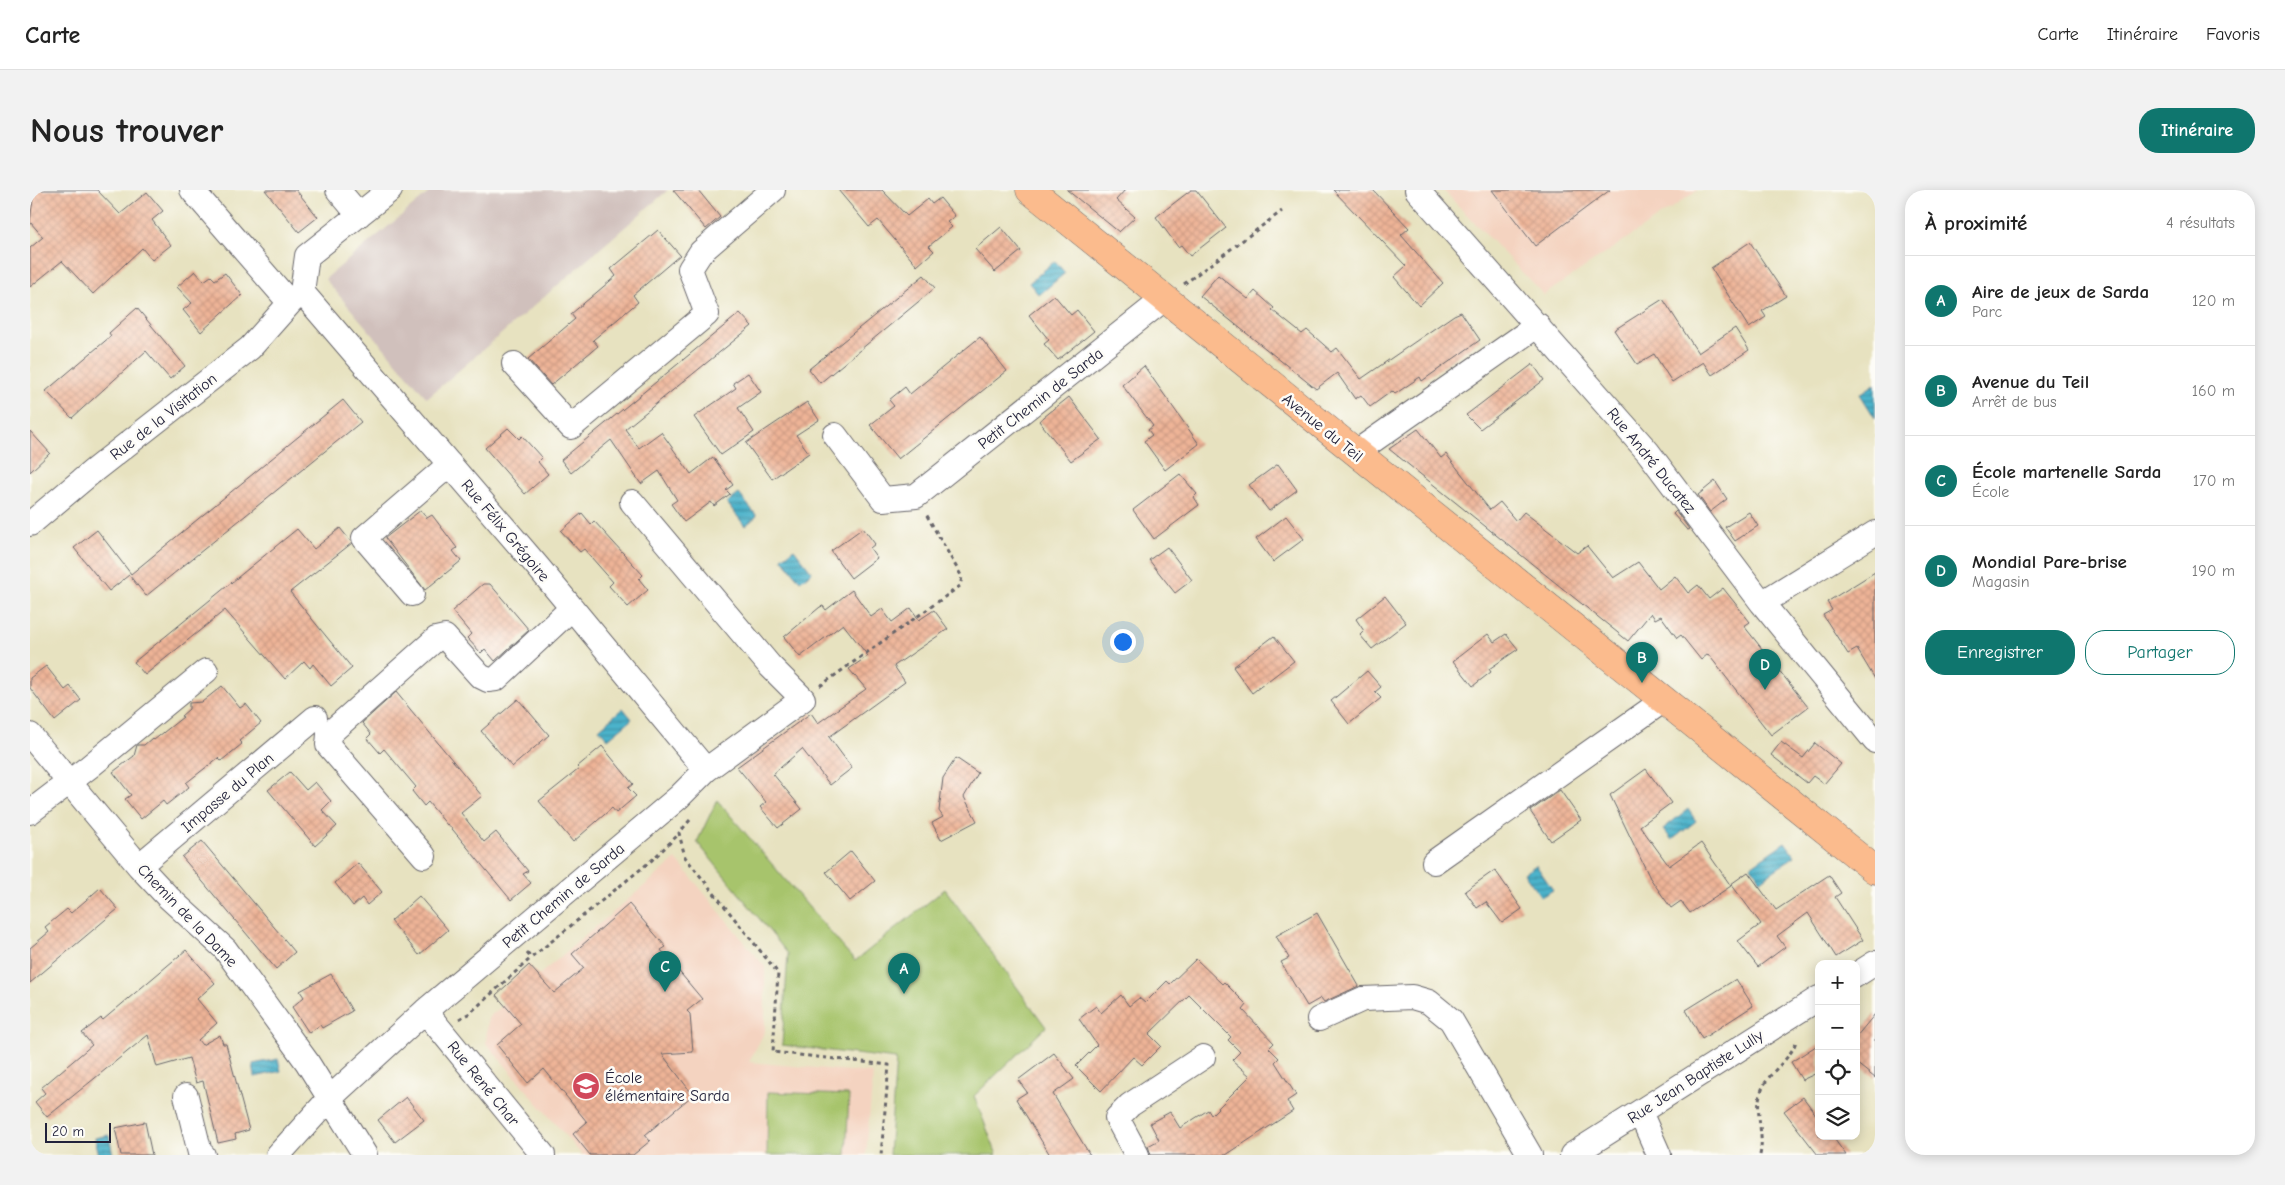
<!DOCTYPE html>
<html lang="fr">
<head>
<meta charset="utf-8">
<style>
  :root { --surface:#fff; --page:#f2f2f2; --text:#222; --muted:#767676; --line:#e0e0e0; --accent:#0f766e }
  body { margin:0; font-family:"Comic Neue",sans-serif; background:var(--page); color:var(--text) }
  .controls { position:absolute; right:15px; bottom:15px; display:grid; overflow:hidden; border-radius:10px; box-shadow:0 2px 12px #0003 }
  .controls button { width:45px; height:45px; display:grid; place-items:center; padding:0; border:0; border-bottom:1px solid var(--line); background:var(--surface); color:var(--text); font:25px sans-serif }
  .scale { position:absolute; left:15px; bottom:12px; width:66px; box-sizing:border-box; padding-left:5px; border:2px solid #22223b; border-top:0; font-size:14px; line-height:18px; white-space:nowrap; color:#22223b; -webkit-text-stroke:4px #fdfcf7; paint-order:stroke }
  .you { position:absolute; left:1092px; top:451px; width:18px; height:18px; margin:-12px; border:4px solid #fff; border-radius:50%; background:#1a73e8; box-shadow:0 0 0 8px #1a73e833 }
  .badge { display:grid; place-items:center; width:32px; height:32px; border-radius:50%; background:var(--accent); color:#fff; font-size:16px; font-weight:700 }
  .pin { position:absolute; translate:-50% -41px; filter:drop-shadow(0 1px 2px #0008) }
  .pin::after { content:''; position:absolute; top:26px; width:18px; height:15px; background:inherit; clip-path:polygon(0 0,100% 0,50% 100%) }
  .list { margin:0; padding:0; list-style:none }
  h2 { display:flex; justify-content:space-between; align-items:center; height:65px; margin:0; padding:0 20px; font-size:21px }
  h2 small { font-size:16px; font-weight:400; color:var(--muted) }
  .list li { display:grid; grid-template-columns:32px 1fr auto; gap:15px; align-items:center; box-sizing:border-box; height:90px; padding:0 20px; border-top:1px solid var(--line) }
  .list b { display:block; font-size:19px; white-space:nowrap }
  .list p { margin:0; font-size:16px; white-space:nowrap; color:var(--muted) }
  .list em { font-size:16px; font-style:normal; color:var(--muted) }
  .actions { display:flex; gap:10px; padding:15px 20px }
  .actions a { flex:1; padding:11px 0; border:1px solid var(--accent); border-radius:20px; text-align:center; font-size:18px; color:var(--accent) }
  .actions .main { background:var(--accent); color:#fff }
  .icon { flex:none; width:28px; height:28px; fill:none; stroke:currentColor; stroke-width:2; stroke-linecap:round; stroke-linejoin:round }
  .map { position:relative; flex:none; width:1845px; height:965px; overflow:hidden; border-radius:20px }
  header { display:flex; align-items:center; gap:30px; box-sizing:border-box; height:70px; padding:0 25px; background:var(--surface); border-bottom:1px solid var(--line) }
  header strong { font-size:24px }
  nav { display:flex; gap:28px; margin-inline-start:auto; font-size:18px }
  .intro { display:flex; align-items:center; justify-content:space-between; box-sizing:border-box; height:120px; padding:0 30px }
  h1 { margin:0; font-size:35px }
  .button { padding:12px 22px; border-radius:20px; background:var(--accent); color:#fff; font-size:18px; font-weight:700 }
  main { display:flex; gap:30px; padding:0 30px }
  aside { flex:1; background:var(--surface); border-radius:20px; box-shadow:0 2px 12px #0003 }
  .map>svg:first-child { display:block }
  .built { fill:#f4d3c0 }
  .industrial { fill:#d0c0bc }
  .park { fill:#a7c46c; stroke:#647354 }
  .water { fill:url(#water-rules); stroke:#366a82 }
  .building { fill:url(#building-cross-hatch) }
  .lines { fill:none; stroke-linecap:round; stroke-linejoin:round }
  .minor-casing { stroke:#67656a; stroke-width:26 }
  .major-casing { stroke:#67656a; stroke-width:29 }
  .path { stroke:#67656a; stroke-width:3; stroke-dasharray:4 4; stroke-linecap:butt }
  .minor { stroke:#fff; stroke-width:24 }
  .major { stroke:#fbbb8d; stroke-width:28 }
  .labels { text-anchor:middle; stroke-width:5; stroke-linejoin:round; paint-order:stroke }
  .street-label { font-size:16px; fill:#22223b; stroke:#fdfcf7 }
  .poi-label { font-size:16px; fill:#22223b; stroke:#fdfcf7; text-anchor:start }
</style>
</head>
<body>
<header>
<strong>Carte</strong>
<nav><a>Carte</a><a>Itinéraire</a><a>Favoris</a></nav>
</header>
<div class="intro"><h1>Nous trouver</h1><a class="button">Itinéraire</a></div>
<main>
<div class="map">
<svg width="1845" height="965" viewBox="0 0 1845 965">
  <defs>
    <pattern id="water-rules" width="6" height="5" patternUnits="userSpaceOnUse" patternTransform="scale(1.25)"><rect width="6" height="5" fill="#4bb2ca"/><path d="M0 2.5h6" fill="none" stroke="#3e90a5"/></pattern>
    <pattern id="building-cross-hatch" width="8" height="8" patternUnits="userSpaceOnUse" patternTransform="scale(1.25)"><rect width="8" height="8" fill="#eeb497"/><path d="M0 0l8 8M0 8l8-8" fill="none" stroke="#cc9a83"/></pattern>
  </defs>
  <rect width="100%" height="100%" fill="#fdfcf7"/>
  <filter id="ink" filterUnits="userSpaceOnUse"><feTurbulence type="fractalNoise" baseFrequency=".02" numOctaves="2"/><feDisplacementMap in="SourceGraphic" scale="10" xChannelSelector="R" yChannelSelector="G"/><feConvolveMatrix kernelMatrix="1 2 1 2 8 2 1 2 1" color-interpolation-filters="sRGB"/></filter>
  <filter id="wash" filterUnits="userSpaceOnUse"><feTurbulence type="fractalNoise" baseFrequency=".0096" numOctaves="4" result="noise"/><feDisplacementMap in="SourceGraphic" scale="20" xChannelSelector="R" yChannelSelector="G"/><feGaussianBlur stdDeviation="1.12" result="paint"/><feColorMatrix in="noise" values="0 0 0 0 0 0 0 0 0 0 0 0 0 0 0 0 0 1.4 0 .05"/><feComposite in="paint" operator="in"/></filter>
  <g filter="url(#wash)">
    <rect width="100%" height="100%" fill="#e7e2c0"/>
    <!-- built -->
    <path class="built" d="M1413 0H1668L1514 105Z
      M646 669 735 777V841L719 872 843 883 836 965H552L456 853 458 828Z"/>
    <!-- industrial -->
    <path class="industrial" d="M402 0H638L397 208 295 89Z"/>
    <!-- park -->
    <path class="park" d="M687 610 825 771 915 699 1016 837 944 906 967 965H859L866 869 752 855 758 764 667 652Z
      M738 902 819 905 816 965H737Z"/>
    <!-- water -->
    <path class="water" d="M1025 71 1035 83 1009 105 999 93Z
      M1845 194V228L1830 204Z
      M709 304 727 326 715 336 697 313Z
      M764 359 782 382 770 391 752 368Z
      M593 518 602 529 578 549 569 539Z
      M1658 619 1666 631 1642 650 1633 639Z
      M1755 652 1765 666 1731 690 1721 676Z
      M1506 675 1523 700 1511 707 1494 683Z
      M248 869 251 881 225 887 223 874Z
      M79 945 83 965H69L65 948Z"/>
    <g id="blocks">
      <!-- building -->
      <path class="building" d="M4 0H67L90 24 117 2 133 21 122 30 141 55 122 70 112 58 63 104 32 71 0 97V58L13 47 0 32Z
        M235 0H266L288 27 269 42Z
        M643 0H668L690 27 676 39Z
        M808 0H852L877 26 898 9 902 14 910 8 925 26 917 32 922 37 899 56 904 61 887 76 848 30 839 37Z
        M1037 0H1095L1086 10 1105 27 1089 42Z
        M1161 0H1166L1196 38 1160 66 1151 55 1148 57 1126 27Z
        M1303 0H1343L1379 38 1371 45 1413 93 1389 116 1364 87 1376 76Z
        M1462 0H1580L1505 56Z
        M971 37 991 61 965 82 945 59Z
        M628 40 650 65 603 105 608 112 563 150 568 156 521 195 498 169 545 129 541 124 586 86 581 79Z
        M1720 52 1756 106 1732 121 1736 127 1719 138 1681 78Z
        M165 81 174 91 181 86 185 90 195 83 212 105 171 142 153 120 162 113 147 97Z
        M894 85 905 98 790 193 779 179Z
        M1188 85 1218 109 1225 101 1244 118 1242 120 1272 144 1277 140 1302 162 1307 158 1331 189 1424 125 1431 122 1450 150 1392 191 1390 187 1365 204 1362 201 1340 217 1331 205 1325 209 1307 183 1286 199 1170 106Z
        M1024 105 1041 125 1047 120 1064 141 1028 170 1014 154 1019 150 999 125Z
        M1633 109 1668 163 1705 138 1719 160 1682 185 1673 172 1642 192 1624 164 1607 174 1584 140Z
        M107 118 155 176 140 189 116 161 42 228 16 201 81 146 79 143Z
        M710 123 722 136 595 239 609 258 631 242 661 284 683 267 703 295 696 300 700 304 684 316 681 312 654 332 641 314 647 310 629 281 611 294 581 250 541 283 531 270Z
        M950 147 977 181 868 269 840 235 864 216 859 210 875 197 880 204Z
        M1503 174 1514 190 1450 239 1436 225Z
        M1114 176 1169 254 1135 280 1114 251 1122 245 1118 240 1123 236 1092 195Z
        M718 183 731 202 708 218 724 242 691 265 664 227 706 198 703 193Z
        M1039 207 1071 249 1041 271 1009 231Z
        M313 210 331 232 116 406 99 385 79 401 44 358 67 340 101 384Z
        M777 212 789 230 766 245 779 263 742 289 716 253Z
        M478 238 489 249 492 246 512 268 508 272 518 284 495 304 455 258Z
        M1388 239 1411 268 1416 264 1460 320 1470 312 1486 331 1494 322 1547 363 1557 356 1583 388 1608 372 1629 399 1645 386 1658 403 1668 395 1679 409 1693 398 1720 432 1714 436 1778 517 1741 545 1678 464 1671 470 1651 445 1647 448 1631 426 1625 429 1621 423 1598 451 1359 259Z
        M0 241 20 263 0 282Z
        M1248 274 1267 300 1239 321 1219 295Z
        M1150 284 1167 304 1164 307 1169 315 1124 349 1103 320Z
        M1685 291 1697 309 1680 322 1668 305Z
        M391 320 397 328 402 325 427 358 423 361 431 371 395 400 355 348Z
        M1646 321 1659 339 1657 340 1643 324Z
        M1719 322 1728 336 1705 351 1695 337Z
        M552 323 561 334 564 331 613 385 609 389 618 400 598 417 579 396 583 392 568 375 554 359 550 362 531 341Z
        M1256 326 1274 349 1243 372 1226 349Z
        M310 338 322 353 260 402 322 478 301 496 283 474 280 478 274 471 255 489 195 420 115 485 104 472 267 339 284 359Z
        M833 338 845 354 840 358 847 368 821 388 801 361Z
        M1137 357 1162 390 1145 403 1119 370Z
        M1845 382V489L1827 459 1818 464 1793 425 1802 420 1797 412Z
        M453 394H460L499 440 465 471 455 459 451 463 437 448 441 444 422 421Z
        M822 400 841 427 852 419 862 432 881 418 889 430 904 420 918 439 864 476 875 492 799 547 822 578 800 595 772 559 743 584 772 619 748 638 730 617 736 612 707 577 781 523 788 533 836 499 819 479 838 466 813 434 770 467 754 447 790 417 793 416 796 420Z
        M1355 406 1376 433 1342 459 1330 445 1334 441 1326 429Z
        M1458 444 1464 452 1476 444 1488 459 1459 479 1461 482 1443 496 1423 471Z
        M1244 446 1264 471 1222 503 1203 477Z
        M16 476 35 500 40 496 51 510 25 531 0 498V488Z
        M1337 481 1351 497 1345 502 1351 508 1319 534 1301 511Z
        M192 496 210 518 216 514 231 533 209 551 212 554 191 571 188 568 156 593 159 597 136 615 133 611 111 629 95 609 101 605 83 582 104 566 107 555H114L122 548 124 550 153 527 151 526 159 519V513L172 512Z
        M366 502 452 606 431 623 454 652 466 642 498 681 493 684 501 693 481 710 418 634 417 635 398 612 394 616 382 601 386 597 354 559 350 563 337 548 341 544 332 533Z
        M488 509 519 545 482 577 451 541Z
        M1751 552 1773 568 1785 553 1811 574 1794 594 1783 586 1777 593 1741 565Z
        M572 556 603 594 598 598 606 606 586 623 582 618 543 652 509 611 549 579 547 577Z
        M926 568 948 583 934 607 947 631 911 650 902 633 913 627 909 621 913 588Z
        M1616 579 1641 613 1610 636 1639 676 1671 653 1701 696 1660 723 1651 711 1641 718 1620 688 1580 605Z
        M260 582 276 600 285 592 301 611 292 620 307 636 285 656 238 600Z
        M1530 600 1551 630 1521 651 1500 621Z
        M172 651 265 762 246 779 152 667Z
        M821 661 845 691 820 711 796 682Z
        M328 673 352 702 337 715 332 708 323 716 305 693Z
        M1465 680 1492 719 1472 733 1456 712 1447 718 1435 701Z
        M1718 682 1746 720 1799 685 1811 703 1805 707 1833 750 1806 767 1778 723 1747 746 1755 757 1728 777 1708 751 1731 734 1701 694Z
        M70 698 88 719 0 793V758L19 742 15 737 37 719 41 723Z
        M389 706 418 740 389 765 361 731Z
        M599 714 636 757 631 760 672 809 657 821 660 824 663 862 632 864 663 905 615 945 620 951 603 965H560L543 944 557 932 514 879 498 893 467 855 491 834 466 805 499 775 524 803 554 778 542 764Z
        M1287 723 1329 796 1294 812 1291 808 1277 816 1251 772 1259 768 1246 746Z
        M156 760 185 793 167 809 187 833 168 850 172 855 190 845 193 854H196L219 940 205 944 206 949 188 953 173 891 166 893 159 868 127 877 118 845 17 927 5 912 15 903 11 898 62 855 52 843 71 828 73 830Z
        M1166 769 1192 794 1194 792 1217 815 1213 820 1244 853 1239 858 1249 868 1245 872 1266 905 1257 911 1263 921 1196 965H1121L1118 956 1129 950 1120 933 1140 922 1150 938 1178 920 1181 925 1220 886 1202 870 1210 862 1198 850 1201 847 1159 805 1119 844 1131 856 1112 875 1103 867 1071 901 1046 876 1067 855 1049 829 1066 816 1071 823 1091 805 1099 816 1109 808 1115 813 1137 791 1140 794Z
        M301 784 322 821 292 838 290 835 279 843 262 817 274 807 270 801Z
        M1706 789 1723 816 1672 849 1656 820Z
        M1845 824V888L1826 873V847Z
        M1789 854V882L1772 890 1761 872Z
        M1024 863 1044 889 1023 904 1060 965H1020L986 909 997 902 988 890Z
        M376 907 394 930 365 952 348 930Z
        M1773 907 1789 929V946H1802L1816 965H1788L1754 921Z
        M115 932 122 965H91L85 938Z"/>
    </g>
  </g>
  <g filter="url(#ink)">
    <use href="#blocks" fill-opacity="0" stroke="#67656a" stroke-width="1"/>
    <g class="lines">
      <!-- minor casing -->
      <g class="minor-casing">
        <path id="minor" d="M162 0 260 113
          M308 0 329 25
          M1387 0 1618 262 1732 413 1845 551
          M272 102 508 377 676 580
          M484 174 541 237 677 124 660 79 671 62 743 0
          M805 245 853 309 886 306 1134 109
          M1325 263 1508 135
          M0 334 63 281 220 158 260 113 272 102 277 66 360 0
          M382 404 334 348 420 274
          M1732 413 1845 343
          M0 545 109 676 138 707 195 759 277 872 335 965
          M0 622 59 577 176 481
          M394 666 298 555 299 544 406 449 415 447 450 486 458 490 466 489 542 418
          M1404 672 1634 510
          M109 676 285 528
          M1826 785 1845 773
          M395 821 513 965
          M1289 829 1333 809 1382 807 1399 812 1421 830 1500 965
          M156 906 170 963 173 965
          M1610 922 1629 965
          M248 965 300 908 395 821 649 607 676 580 773 509 740 476 602 312
          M1107 965 1087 928 1100 915 1173 867
          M1542 965 1789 808"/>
      </g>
      <!-- major casing -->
      <g class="major-casing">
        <path id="major" d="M1000 0 1845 680"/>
      </g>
      <!-- path -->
      <path class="path" d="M1154 94 1252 21
        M790 496 930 396 932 387 896 324
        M660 630 649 643 655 667 748 783 743 862 859 875 851 965
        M497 763 501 768 622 670 649 644
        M429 829 440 823 501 768
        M1730 965C1735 943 1723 920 1732 899 1740 880 1761 870 1766 851"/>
      <!-- minor -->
      <use href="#minor" class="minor"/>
      <!-- major -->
      <use href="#major" class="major"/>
    </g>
  </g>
  <!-- icons -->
  <defs>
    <g id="school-disc" transform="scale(1.4375)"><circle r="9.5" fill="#d1495b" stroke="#fdfcf7"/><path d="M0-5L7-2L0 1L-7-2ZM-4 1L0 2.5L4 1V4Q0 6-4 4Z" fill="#fff"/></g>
  </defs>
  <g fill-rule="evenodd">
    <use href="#school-disc" x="556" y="896"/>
  </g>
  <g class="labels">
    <!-- street labels -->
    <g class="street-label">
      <text transform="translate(1010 208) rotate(-38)" y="6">Petit Chemin de Sarda</text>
      <text transform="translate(133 226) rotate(-38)" y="6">Rue de la Visitation</text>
      <text transform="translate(1293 237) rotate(39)" y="6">Avenue du Teil</text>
      <text transform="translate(1622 270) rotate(51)" y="6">Rue André Ducatez</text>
      <text transform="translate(476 340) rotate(50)" y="6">Rue Félix Grégoire</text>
      <text transform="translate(197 602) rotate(-40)" y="6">Impasse du Plan</text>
      <text transform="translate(533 705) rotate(-40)" y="6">Petit Chemin de Sarda</text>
      <text transform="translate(158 725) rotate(46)" y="6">Chemin de la Dame</text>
      <text transform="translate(1665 886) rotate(-33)" y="6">Rue Jean Baptiste Lully</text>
      <text transform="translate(454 893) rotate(51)" y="6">Rue René Char</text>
    </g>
    <!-- poi labels -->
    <g class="poi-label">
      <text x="575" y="893">École<tspan x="575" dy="18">élémentaire Sarda</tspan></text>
    </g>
  </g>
</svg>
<div class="controls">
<button>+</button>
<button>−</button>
<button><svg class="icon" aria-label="locate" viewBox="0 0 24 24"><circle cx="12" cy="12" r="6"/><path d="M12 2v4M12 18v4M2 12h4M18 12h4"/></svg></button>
<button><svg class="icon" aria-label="layers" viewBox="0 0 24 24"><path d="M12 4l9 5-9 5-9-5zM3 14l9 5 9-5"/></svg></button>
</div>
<div class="scale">20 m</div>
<div class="you"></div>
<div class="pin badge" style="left:874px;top:804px">A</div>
<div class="pin badge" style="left:1612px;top:493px">B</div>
<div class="pin badge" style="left:635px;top:802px">C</div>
<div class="pin badge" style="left:1735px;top:500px">D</div>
</div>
<aside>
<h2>À proximité<small>4 résultats</small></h2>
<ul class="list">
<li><span class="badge">A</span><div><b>Aire de jeux de Sarda</b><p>Parc</p></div><em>120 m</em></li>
<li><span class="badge">B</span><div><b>Avenue du Teil</b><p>Arrêt de bus</p></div><em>160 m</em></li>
<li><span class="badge">C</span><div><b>École martenelle Sarda</b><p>École</p></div><em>170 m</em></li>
<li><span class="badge">D</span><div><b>Mondial Pare-brise</b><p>Magasin</p></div><em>190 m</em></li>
</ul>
<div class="actions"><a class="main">Enregistrer</a><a>Partager</a></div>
</aside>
</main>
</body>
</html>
